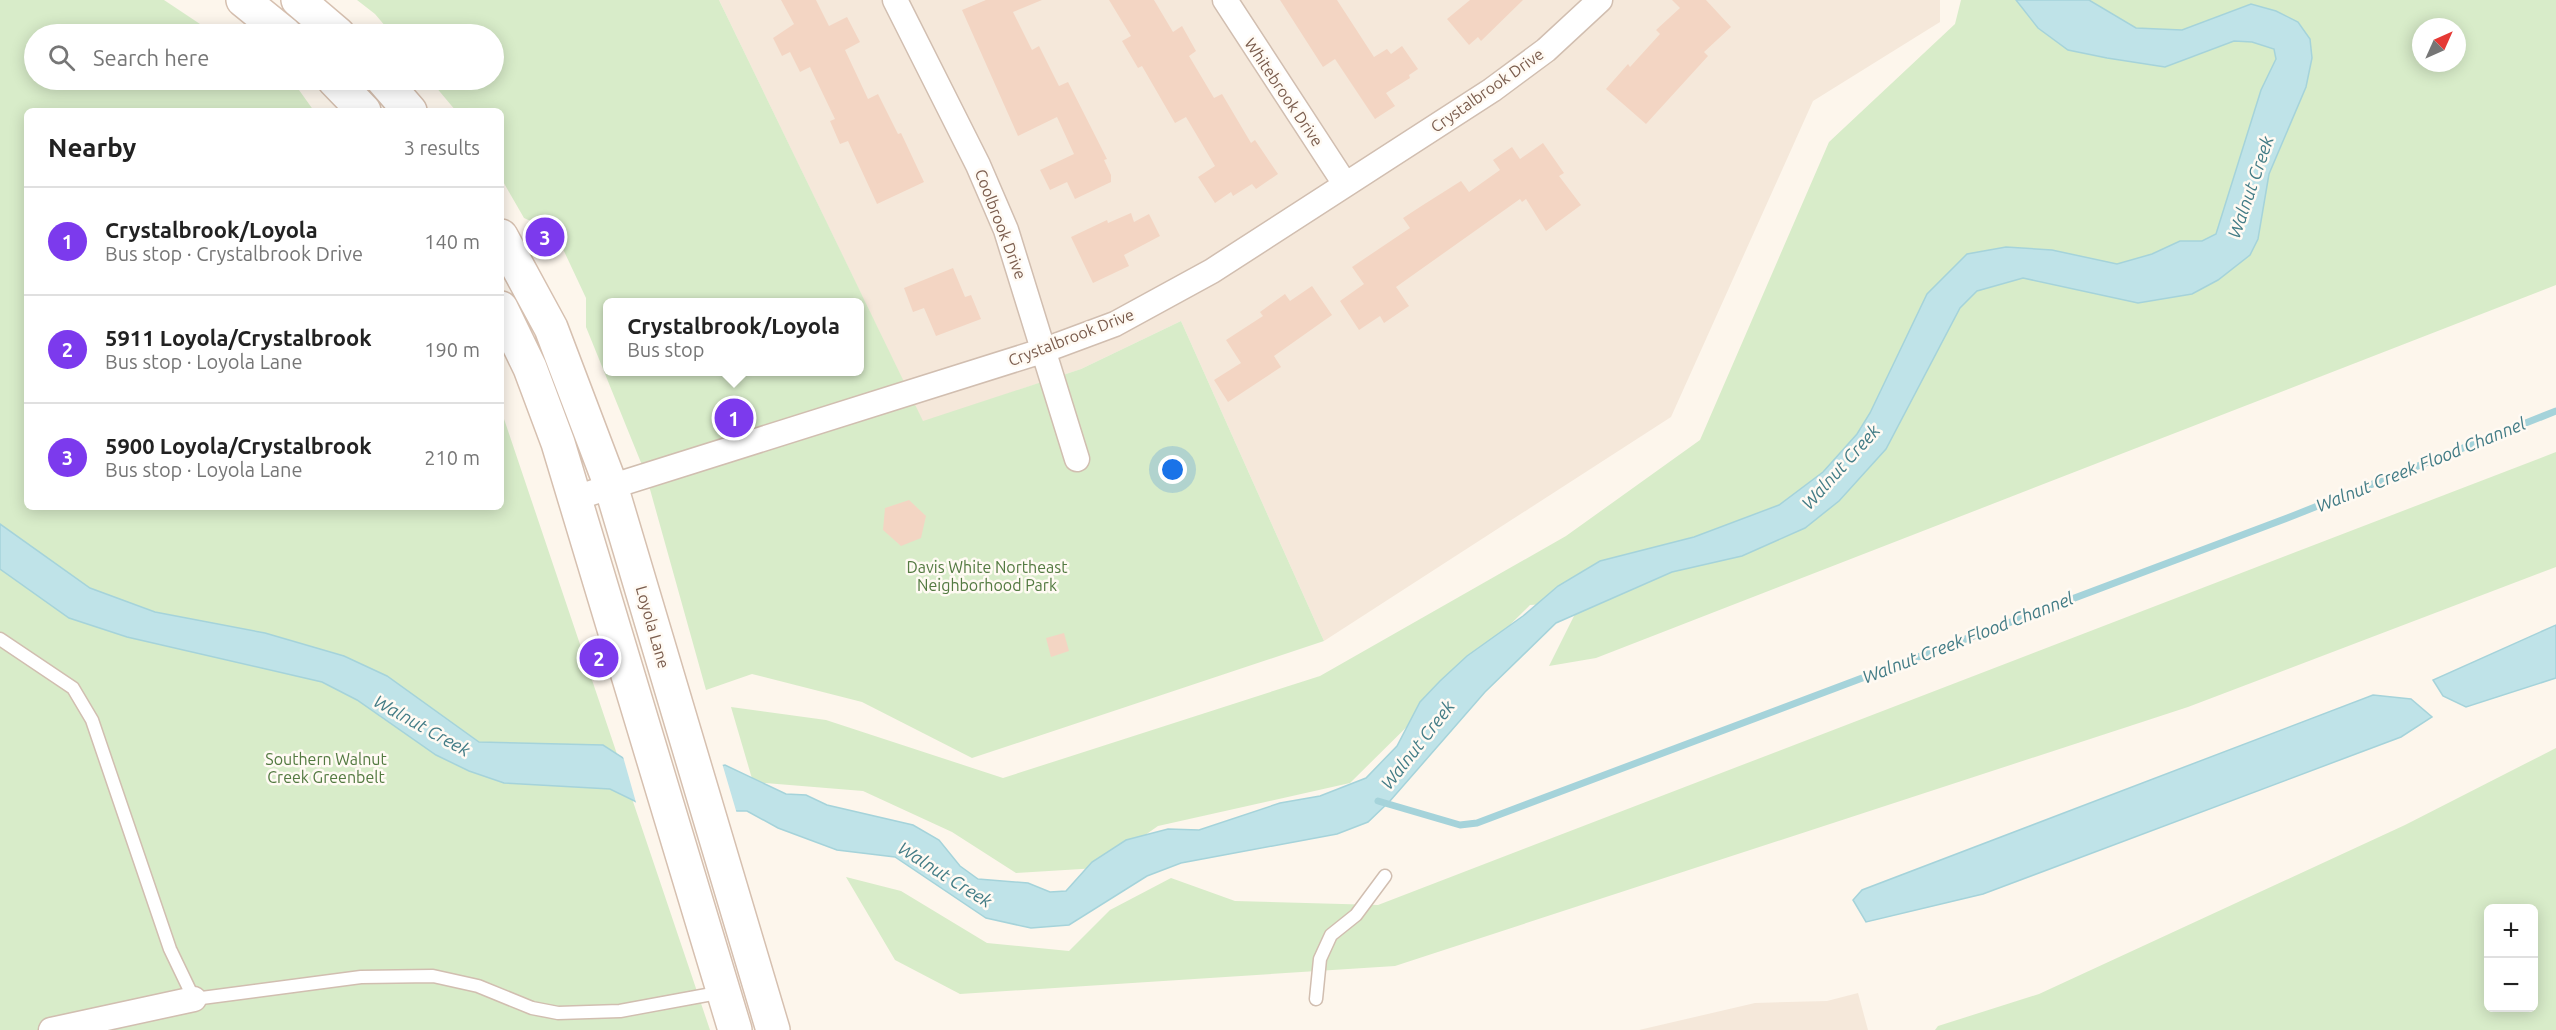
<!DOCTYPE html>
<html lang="en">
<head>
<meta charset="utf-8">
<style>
  :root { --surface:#fff; --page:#f6f6f6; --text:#222; --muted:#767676; --line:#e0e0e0; --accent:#7c3aed }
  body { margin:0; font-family:Ubuntu,sans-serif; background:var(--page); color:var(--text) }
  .controls { position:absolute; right:18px; bottom:18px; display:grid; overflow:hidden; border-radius:9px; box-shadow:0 3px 15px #0003 }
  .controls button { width:54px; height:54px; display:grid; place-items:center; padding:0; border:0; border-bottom:2px solid var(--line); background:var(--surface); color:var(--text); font:30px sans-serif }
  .compass { position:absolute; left:2412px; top:18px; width:54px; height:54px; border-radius:50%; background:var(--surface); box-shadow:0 3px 15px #0003; rotate:45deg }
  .you { position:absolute; left:1173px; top:470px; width:21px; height:21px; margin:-15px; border:4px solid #fff; border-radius:50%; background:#1a73e8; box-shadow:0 0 0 9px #1a73e833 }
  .badge { display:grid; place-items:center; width:39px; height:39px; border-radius:50%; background:var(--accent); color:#fff; font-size:20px; font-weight:700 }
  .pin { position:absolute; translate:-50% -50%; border:3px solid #fff; box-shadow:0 2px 6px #0006 }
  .popup { position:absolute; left:603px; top:298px; width:261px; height:78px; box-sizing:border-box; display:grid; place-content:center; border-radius:9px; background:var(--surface); filter:drop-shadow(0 2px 4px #0005); font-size:20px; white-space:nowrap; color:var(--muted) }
  .popup b { font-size:22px; color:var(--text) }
  .popup::after { content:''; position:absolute; left:50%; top:100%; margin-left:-12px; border:12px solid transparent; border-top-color:var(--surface) }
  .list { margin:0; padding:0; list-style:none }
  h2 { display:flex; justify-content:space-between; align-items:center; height:78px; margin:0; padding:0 24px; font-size:26px }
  h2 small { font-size:20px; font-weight:400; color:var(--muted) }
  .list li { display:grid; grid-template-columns:39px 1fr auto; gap:18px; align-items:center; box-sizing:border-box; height:108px; padding:0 24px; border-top:2px solid var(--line) }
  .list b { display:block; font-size:22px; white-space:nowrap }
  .list p { margin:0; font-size:20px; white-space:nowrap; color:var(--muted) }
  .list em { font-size:20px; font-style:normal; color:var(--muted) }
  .icon { flex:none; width:33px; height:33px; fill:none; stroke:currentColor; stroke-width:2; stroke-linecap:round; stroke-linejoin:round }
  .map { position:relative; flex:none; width:2556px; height:1030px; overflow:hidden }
  .search { position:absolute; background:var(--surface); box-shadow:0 3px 15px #0003; left:24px; top:24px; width:480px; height:66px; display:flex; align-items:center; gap:15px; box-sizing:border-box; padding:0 21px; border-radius:33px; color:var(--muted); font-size:22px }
  .panel { position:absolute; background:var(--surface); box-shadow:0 3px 15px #0003; left:24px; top:108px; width:480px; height:402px; border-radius:9px }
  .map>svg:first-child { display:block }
  .residential { fill:#f5e8da }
  .green { fill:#d8ecc9; fill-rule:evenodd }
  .water { fill:#bfe3e8; stroke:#a5d3da; stroke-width:1.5 }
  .pier { fill:#fdf6ec }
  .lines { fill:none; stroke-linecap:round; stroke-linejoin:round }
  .stream { stroke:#a5d3da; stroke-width:7 }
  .building { fill:#f3d5c3 }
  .service-casing { stroke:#d1beb0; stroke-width:15 }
  .minor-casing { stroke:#d1beb0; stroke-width:27 }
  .secondary-casing { stroke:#d6c0b0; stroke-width:36 }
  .service { stroke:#fff; stroke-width:12 }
  .minor { stroke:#fff; stroke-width:24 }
  .secondary { stroke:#fff; stroke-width:33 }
  .labels { text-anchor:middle; stroke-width:5; stroke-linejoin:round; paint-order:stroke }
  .street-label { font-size:16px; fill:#7a5c4d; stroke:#fffaf3 }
  .park-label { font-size:16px; fill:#537a41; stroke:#fffaf3 }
  .water-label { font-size:18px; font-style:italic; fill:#437c86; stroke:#fffaf3 }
</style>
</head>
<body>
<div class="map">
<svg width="2556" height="1030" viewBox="0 0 2556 1030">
  <rect width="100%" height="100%" fill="#fdf6ec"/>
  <!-- residential -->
  <path class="residential" d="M719 0H1940V22L1813 101 1671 417 1324 641 1181 321 1081 369 923 422Z
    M1858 993 1868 1030H1639L1755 1003 1827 1001Z"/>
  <!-- green -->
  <path class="green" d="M0 0H164L215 34H34V80H283L299 90 314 111H27V507H501V410L710 1030H0Z
    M357 0H719L923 421 1081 369 1181 321 1324 641 972 758 862 702 752 674 706 690 646 475 586 327V298L555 232 524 218 501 178V111H456L430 80H494V34H392L375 14ZM608 302H860V372H608Z
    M1961 0H2556V285L1596 658 1549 666 1581 602 1530 605 1350 783 1158 826 1098 868 1016 873 952 832 863 791 753 782 731 707 826 720 1003 778 1320 676 1566 536 1700 440 1829 142 1955 24ZM2421 27H2457V63H2421Z
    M2556 452V567L2188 707 1395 966 960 994 895 960 846 877 901 891 987 943 1069 951 1110 910 1171 878 1235 901 1378 905Z
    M2556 748V1030H1935L1938 1026 2039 994 2405 825ZM2534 908V1008H2488V908Z"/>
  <!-- water -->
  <path class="water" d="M2016 0H2089L2136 28 2182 30 2251 4 2276 11 2298 22 2310 39 2312 58 2306 87 2269 174 2258 239 2250 255 2218 280 2192 294 2138 303 2023 278 1977 291 1960 308 1886 449 1839 501 1805 528 1742 556 1672 572 1556 623 1485 692 1390 801 1368 822 1337 834 1181 863 1147 876 1069 925 1031 928 986 918 895 857 837 850 778 828 747 811H655L610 789 504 783 469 771 436 755 357 700 322 682 127 637 69 618 0 569V524L90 588 155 612 265 633 344 656 387 676 479 742 603 745 637 767 669 777 725 765 786 794 806 795 827 805 913 825 939 840 960 866 978 879 1028 883 1050 892 1066 891 1092 862 1126 840 1168 829 1199 830 1280 803 1320 796 1366 778 1397 746 1420 702 1440 681 1467 656 1523 616 1558 586 1600 561 1694 537 1779 505 1823 472 1857 434 1870 413 1927 294 1967 254 2006 247 2052 250 2117 264 2152 254 2180 241H2202L2216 234 2261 90 2276 59 2274 49 2252 42 2234 41 2165 67 2107 58 2068 50 2038 28Z
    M2556 625V678L2466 707 2443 696 2433 680Z
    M2373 695 2411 699 2432 717 2401 737 1983 894 1866 922 1853 900 1862 890Z"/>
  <!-- pier -->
  <path class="pier" d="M622 753 638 764 670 774 722 763 737 814H655L637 806Z"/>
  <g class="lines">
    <!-- stream -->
    <path class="stream" d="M1378 801 1460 825 1477 823 2295 515 2556 411"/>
  </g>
  <!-- building -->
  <path class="building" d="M781 0H816L829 26 847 17 860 42 845 50 868 99 878 94 898 134 901 133 924 182 877 204 848 141 840 144 830 121 835 119 810 67 800 72 790 52 782 56 773 38 794 24Z
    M986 0H1042L1013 12 1032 50 1039 46 1059 86 1068 82 1107 159 1104 160 1111 175V182L1075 199 1067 182 1050 190 1040 170 1074 154 1057 117 1018 136 962 10Z
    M1109 0H1154L1173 32 1182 26 1196 51 1189 56 1214 98 1222 94 1251 143 1255 140 1278 174 1256 189 1252 184 1233 196 1231 192 1215 203 1198 177 1215 166 1186 117 1175 123 1142 66 1138 68 1122 41 1131 36Z
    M1280 0H1337L1374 57 1387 49 1391 54 1402 46 1418 69 1409 75 1410 78 1386 93 1395 106 1375 119 1335 59 1323 67Z
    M1470 0H1523L1481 41 1478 37 1469 45 1447 19Z
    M1672 0H1706L1731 27 1704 52 1708 56 1646 124 1606 89 1628 64 1630 67 1660 34 1656 30 1680 8Z
    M1543 143 1564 173 1559 176 1581 205 1546 231 1526 199 1522 202 1520 199 1396 287 1409 306 1384 323 1380 316 1359 330 1340 301 1364 284 1352 267 1410 228 1403 218 1423 205 1461 181 1469 192 1500 170 1493 160 1512 147 1520 159Z
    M1131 213 1134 222 1149 214 1160 236 1124 255 1129 266 1093 283 1071 237 1107 220 1108 223Z
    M953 268 965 297 971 295 981 319 936 336 924 308 913 312 904 288Z
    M1312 286 1332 315 1274 356 1281 367 1228 402 1214 380 1241 363 1226 340 1263 316 1260 312 1285 294 1290 301Z
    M909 500 926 516 921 538 901 546 883 530 885 508Z
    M1064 633 1069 651 1051 657 1046 638Z"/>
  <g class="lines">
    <!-- service casing -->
    <g class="service-casing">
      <path id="service" d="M0 639 73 688 92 720 170 949 194 999 361 977 433 976 478 986 532 1008 558 1013 620 1011 723 992
        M1316 999 1320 959 1331 935 1356 915 1385 876"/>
    </g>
    <!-- minor casing -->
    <g class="minor-casing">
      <path id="minor" d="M895 0 978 165 1006 230 1077 459
        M1225 0 1345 184
        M575 498 1045 350 1115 324 1212 271 1492 90 1546 50 1600 0
        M51 1030 194 999"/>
    </g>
    <!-- secondary casing -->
    <g class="secondary-casing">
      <path id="secondary" d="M243 0 285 34
        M298 0 338 34
        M334 80 364 111
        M383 80 410 111
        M501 236 551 328 611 486 773 1030
        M501 308 530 368 558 443 735 1030"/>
    </g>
    <!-- service -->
    <use href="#service" class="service"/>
    <!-- minor -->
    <use href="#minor" class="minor"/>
    <!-- secondary -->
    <use href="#secondary" class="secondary"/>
  </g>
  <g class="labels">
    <!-- street labels -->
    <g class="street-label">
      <text transform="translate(1487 90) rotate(-35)" y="6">Crystalbrook Drive</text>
      <text transform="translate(1284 92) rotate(56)" y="6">Whitebrook Drive</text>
      <text transform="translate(1001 224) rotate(69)" y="6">Coolbrook Drive</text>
      <text transform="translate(1071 337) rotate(-21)" y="6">Crystalbrook Drive</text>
      <text transform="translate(653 627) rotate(74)" y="6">Loyola Lane</text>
    </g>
    <!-- park labels -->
    <g class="park-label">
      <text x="987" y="573">Davis White Northeast<tspan x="987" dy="18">Neighborhood Park</tspan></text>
      <text x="326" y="765">Southern Walnut<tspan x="326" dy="18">Creek Greenbelt</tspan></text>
    </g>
    <!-- water labels -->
    <g class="water-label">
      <text transform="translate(2251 187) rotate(-71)" y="6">Walnut Creek</text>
      <text transform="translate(2421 465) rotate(-22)" y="6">Walnut Creek Flood Channel</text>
      <text transform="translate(1841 467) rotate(-48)" y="6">Walnut Creek</text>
      <text transform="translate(1968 638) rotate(-21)" y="6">Walnut Creek Flood Channel</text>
      <text transform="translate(422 726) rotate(29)" y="6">Walnut Creek</text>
      <text transform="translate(1418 745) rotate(-52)" y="6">Walnut Creek</text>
      <text transform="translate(945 875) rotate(32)" y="6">Walnut Creek</text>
    </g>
  </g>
</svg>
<div class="controls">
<button>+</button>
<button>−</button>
</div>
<svg class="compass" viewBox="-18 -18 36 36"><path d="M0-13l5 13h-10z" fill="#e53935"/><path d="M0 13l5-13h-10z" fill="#767676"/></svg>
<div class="you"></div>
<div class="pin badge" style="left:734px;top:418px">1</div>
<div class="popup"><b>Crystalbrook/Loyola</b>Bus stop</div>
<div class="pin badge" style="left:599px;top:658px">2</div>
<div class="pin badge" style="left:545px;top:237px">3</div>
<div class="search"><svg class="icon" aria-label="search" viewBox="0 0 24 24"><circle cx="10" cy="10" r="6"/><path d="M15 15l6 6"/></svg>Search here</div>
<section class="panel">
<h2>Nearby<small>3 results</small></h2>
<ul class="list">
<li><span class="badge">1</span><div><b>Crystalbrook/Loyola</b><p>Bus stop · Crystalbrook Drive</p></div><em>140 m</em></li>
<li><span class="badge">2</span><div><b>5911 Loyola/Crystalbrook</b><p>Bus stop · Loyola Lane</p></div><em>190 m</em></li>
<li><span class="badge">3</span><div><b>5900 Loyola/Crystalbrook</b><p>Bus stop · Loyola Lane</p></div><em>210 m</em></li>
</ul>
</section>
</div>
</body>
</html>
